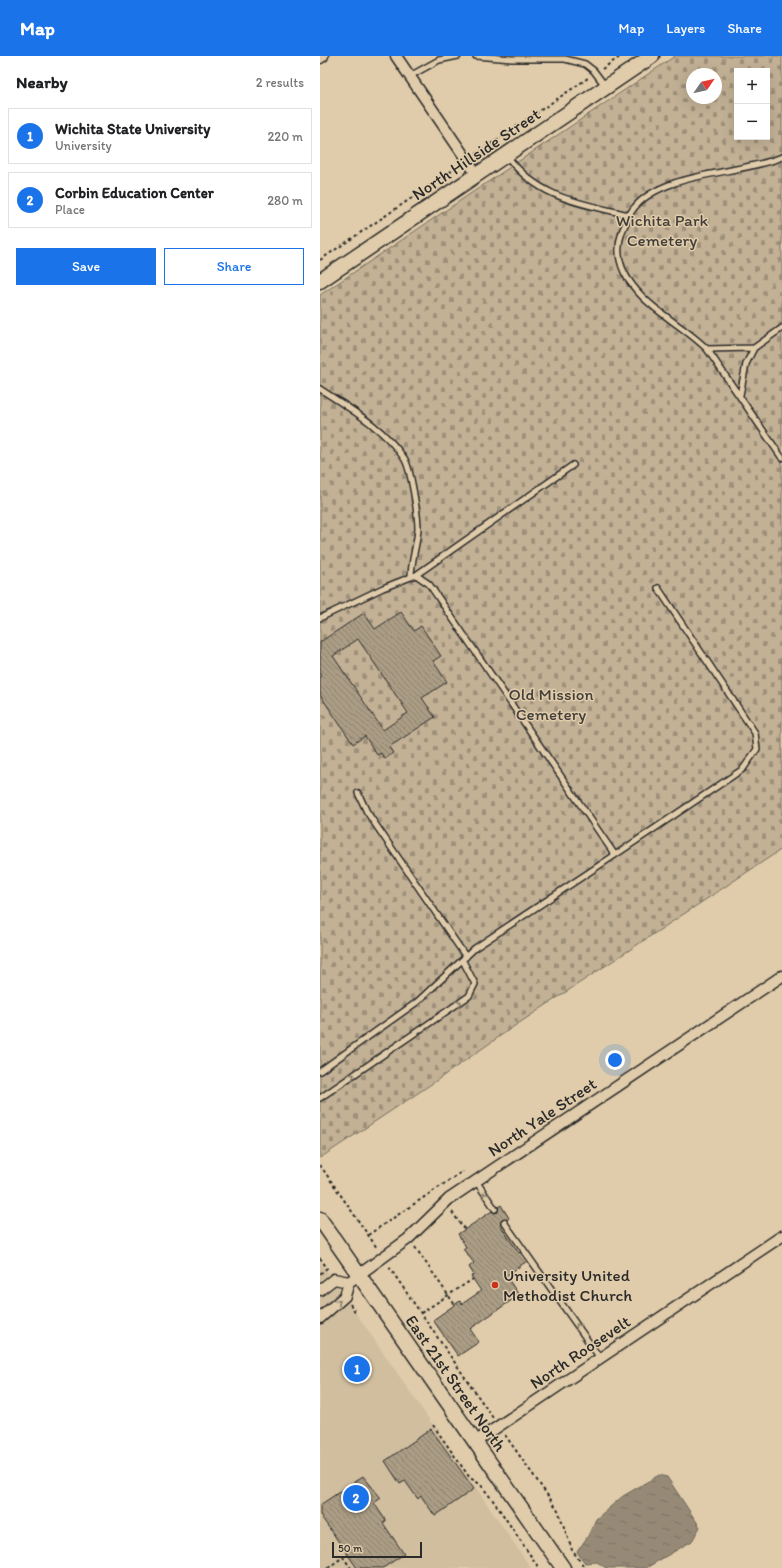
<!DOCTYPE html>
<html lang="en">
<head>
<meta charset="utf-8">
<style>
  :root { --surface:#fff; --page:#f2f2f2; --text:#202124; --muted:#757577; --line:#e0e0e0; --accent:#1a73e8 }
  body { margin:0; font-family:Itim,sans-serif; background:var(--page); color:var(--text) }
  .controls { position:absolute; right:12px; top:12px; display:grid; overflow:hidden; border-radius:0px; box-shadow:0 4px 16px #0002 }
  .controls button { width:36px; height:36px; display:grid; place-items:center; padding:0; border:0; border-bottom:1px solid var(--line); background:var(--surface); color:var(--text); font:20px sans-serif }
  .compass { position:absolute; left:366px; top:12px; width:36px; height:36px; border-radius:50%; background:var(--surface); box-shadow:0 4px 16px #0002; rotate:56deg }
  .scale { position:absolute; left:12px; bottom:10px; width:90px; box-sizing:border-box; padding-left:4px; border:2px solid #2b2b2b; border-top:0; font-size:11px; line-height:14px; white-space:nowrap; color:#2b2b2b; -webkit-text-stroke:3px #e0ccaa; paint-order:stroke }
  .you { position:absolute; left:295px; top:1004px; width:14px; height:14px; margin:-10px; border:3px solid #fff; border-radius:50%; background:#1a73e8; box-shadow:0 0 0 6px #1a73e833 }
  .badge { display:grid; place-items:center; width:26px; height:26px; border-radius:50%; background:var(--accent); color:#fff; font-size:13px; font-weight:700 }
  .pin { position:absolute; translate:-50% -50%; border:2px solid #fff; box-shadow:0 1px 4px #0006 }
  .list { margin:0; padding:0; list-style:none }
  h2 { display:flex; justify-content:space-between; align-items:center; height:52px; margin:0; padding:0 16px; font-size:17px }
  h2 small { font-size:13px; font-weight:400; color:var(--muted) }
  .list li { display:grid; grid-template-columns:26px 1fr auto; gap:12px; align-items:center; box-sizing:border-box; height:56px; margin:0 8px 8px; padding:0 8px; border:1px solid var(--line); border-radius:0px }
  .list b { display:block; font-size:15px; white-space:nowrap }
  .list p { margin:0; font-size:13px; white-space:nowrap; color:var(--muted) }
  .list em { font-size:13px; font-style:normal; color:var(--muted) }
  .actions { display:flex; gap:8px; padding:12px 16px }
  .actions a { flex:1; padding:9px 0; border:1px solid var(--accent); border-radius:0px; text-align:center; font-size:14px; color:var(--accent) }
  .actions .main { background:var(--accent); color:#fff }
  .map { position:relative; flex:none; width:462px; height:1512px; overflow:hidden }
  header { display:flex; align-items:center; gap:24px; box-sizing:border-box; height:56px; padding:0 20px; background:var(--accent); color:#fff }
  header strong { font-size:19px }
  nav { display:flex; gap:22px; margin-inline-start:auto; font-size:14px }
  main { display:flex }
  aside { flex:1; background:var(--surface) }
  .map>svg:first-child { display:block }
  .built { fill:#d0be9f }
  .cemetery { fill:url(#cemetery-stones); stroke:#766e60; fill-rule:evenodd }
  .water { fill:url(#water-ripples); stroke:#6b6459 }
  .building { fill:url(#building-back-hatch); stroke:#2b2b2b; fill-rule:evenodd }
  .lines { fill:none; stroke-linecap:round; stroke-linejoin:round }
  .service-casing { stroke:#2b2b2b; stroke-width:8 }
  .minor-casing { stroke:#2b2b2b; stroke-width:13 }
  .secondary-casing { stroke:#2b2b2b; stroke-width:17 }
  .path { stroke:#2b2b2b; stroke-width:2; stroke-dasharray:3 3; stroke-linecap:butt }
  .service { stroke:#e0ccaa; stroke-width:5 }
  .minor { stroke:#e0ccaa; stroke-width:10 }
  .secondary { stroke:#e0ccaa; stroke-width:14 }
  .oneway { stroke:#867c6a }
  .poi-dot { fill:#c8321e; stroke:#e0ccaa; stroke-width:1.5 }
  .labels { text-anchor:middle; stroke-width:3; stroke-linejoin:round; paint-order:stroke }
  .street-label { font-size:17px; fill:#2b2b2b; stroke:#e0ccaa }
  .park-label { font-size:17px; fill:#423f3b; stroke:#e0ccaa }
  .poi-label { font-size:17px; fill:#2b2b2b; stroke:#e0ccaa; text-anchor:start }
</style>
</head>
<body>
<header>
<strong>Map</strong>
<nav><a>Map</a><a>Layers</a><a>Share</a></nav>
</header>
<main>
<aside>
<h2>Nearby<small>2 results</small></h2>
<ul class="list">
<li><span class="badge">1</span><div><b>Wichita State University</b><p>University</p></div><em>220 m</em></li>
<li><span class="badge">2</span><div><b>Corbin Education Center</b><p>Place</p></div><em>280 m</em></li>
</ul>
<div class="actions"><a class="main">Save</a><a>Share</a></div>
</aside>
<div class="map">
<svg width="462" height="1512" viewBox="0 0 462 1512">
  <defs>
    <pattern id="cemetery-stones" width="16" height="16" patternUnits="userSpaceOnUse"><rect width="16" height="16" fill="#c2b195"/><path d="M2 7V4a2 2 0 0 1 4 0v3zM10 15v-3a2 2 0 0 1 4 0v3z" fill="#9e907a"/></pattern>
    <pattern id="water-ripples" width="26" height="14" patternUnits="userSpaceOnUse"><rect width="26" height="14" fill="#968a77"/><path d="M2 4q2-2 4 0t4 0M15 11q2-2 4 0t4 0" fill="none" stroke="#7b7162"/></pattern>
    <pattern id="building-back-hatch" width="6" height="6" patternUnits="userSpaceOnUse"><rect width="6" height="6" fill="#ab9d85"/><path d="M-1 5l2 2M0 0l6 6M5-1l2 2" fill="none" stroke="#8b806d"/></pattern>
  </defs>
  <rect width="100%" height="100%" fill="#e0ccaa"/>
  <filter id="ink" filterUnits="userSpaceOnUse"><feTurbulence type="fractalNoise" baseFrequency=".025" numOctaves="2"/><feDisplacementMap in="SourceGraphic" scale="8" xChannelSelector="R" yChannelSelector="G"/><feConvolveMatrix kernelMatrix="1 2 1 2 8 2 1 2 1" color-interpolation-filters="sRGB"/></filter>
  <g filter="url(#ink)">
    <!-- built -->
    <path class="built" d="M0 1205 113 1369 211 1512H0Z"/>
    <!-- cemetery -->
    <path class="cemetery" d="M355 0H462V793L193 971 110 1029 0 1102V239ZM417 15H447V81H417ZM372 18H396V42H372Z"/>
    <!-- water -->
    <path class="water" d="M339 1419 347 1421 380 1471 372 1485 326 1512H286L277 1506 265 1507 257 1496 268 1480 276 1463 303 1440Z"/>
    <!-- building -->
    <path class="building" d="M81 556 94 575 101 570 121 600 113 605 127 626 102 642 115 661 69 691 73 697 65 703 61 697 57 699 45 680 33 688 0 639V586L44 557 55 573ZM38 583 88 657 63 674 13 600Z
      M181 1149 189 1162 187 1164 182 1163 180 1169 199 1197 200 1196 207 1205 186 1220 199 1239 150 1273 159 1286 138 1300 113 1264 140 1245 142 1248 161 1235 151 1220 154 1219 149 1211 154 1207 143 1193 146 1191 138 1178 172 1155 175 1157 178 1156V1151Z
      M111 1373 154 1433 115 1460 101 1440 98 1443 85 1425 80 1428 65 1405Z
      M43 1420 61 1442 54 1447 66 1465 63 1467 84 1498 63 1512H37L0 1459V1449Z"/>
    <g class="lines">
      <!-- service casing -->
      <g class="service-casing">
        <path id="service" d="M156 0 192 3H245L265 8 274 15 286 31
          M90 20 119 4 138 0
          M187 100C219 143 260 147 309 159
          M462 101C420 119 344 115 314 152 308 159 306 167 302 176 295 195 300 214 313 230 333 256 364 270 387 293L462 402
          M387 293 434 292
          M0 333C30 353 63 371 84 402 91 412 98 460 98 473 97 489 91 505 91 521
          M420 339 426 308 434 292 462 272
          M96 519 253 409
          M0 562 63 532 96 519 109 528 295 799 423 713 437 693 435 677 338 532
          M38 737 47 756 146 901
          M0 1015 97 946 155 892 295 799
          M0 1042 149 940 155 928 143 905
          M156 1125 175 1153
          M184 1166 280 1302"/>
      </g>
      <!-- minor casing -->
      <g class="minor-casing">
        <path id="minor" d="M76 0 157 119
          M0 2 3 0
          M0 1234 14 1223 29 1226
          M0 1262 25 1240 29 1226 88 1183 129 1143 462 920
          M155 1386 462 1180"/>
      </g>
      <!-- secondary casing -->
      <g class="secondary-casing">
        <path id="secondary" d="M0 225 332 0
          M0 1163 243 1512"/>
      </g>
      <!-- path -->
      <path class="path" d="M282 13 301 0
        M156 98 268 22
        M0 204 139 110
        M0 1109 57 1192
        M132 1156 145 1174
        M48 1179 143 1115
        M95 1191 135 1249
        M0 1202 7 1212 0 1218
        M69 1211 173 1362
        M30 1248 36 1257
        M101 1257 153 1223
        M113 1369 150 1422 160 1428 175 1447 219 1512
        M185 1379 238 1454 252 1494 265 1512
        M8 1512 23 1501 31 1512"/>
      <!-- service -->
      <use href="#service" class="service"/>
      <!-- minor -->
      <use href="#minor" class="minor"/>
      <!-- secondary -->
      <use href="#secondary" class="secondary"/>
    </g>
    <!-- one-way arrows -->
    <defs><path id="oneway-chevron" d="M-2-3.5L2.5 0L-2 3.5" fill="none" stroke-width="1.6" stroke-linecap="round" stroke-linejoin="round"/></defs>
    <g class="oneway">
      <use href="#oneway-chevron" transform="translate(139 947) rotate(-34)"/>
      <use href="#oneway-chevron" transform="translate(32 1020) rotate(-34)"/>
      <use href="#oneway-chevron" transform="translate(165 1139) rotate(-125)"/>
      <use href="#oneway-chevron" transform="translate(18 1246) rotate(-41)"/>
      <use href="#oneway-chevron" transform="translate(258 1270) rotate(-125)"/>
    </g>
  </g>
  <!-- markers -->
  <circle class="poi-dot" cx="175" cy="1229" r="4"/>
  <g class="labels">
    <!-- street labels -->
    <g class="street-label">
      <text transform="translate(156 98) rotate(-34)" y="6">North Hillside Street</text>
      <text transform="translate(222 1061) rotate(-34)" y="6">North Yale Street</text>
      <text transform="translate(260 1296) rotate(-34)" y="6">North Roosevelt</text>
      <text transform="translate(136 1327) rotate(55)" y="6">East 21st Street North</text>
    </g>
    <!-- park labels -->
    <g class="park-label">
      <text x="342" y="170">Wichita Park<tspan x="342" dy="20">Cemetery</tspan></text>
      <text x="231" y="644">Old Mission<tspan x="231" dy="20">Cemetery</tspan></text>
    </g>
    <!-- poi labels -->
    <g class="poi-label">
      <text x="183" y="1225">University United<tspan x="183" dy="20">Methodist Church</tspan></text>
    </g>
  </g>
</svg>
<div class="controls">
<button>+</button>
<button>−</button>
</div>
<svg class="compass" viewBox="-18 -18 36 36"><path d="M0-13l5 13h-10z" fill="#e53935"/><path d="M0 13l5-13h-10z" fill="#757577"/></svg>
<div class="scale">50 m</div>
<div class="you"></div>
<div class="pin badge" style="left:37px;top:1313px">1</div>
<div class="pin badge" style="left:36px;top:1442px">2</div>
</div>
</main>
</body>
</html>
